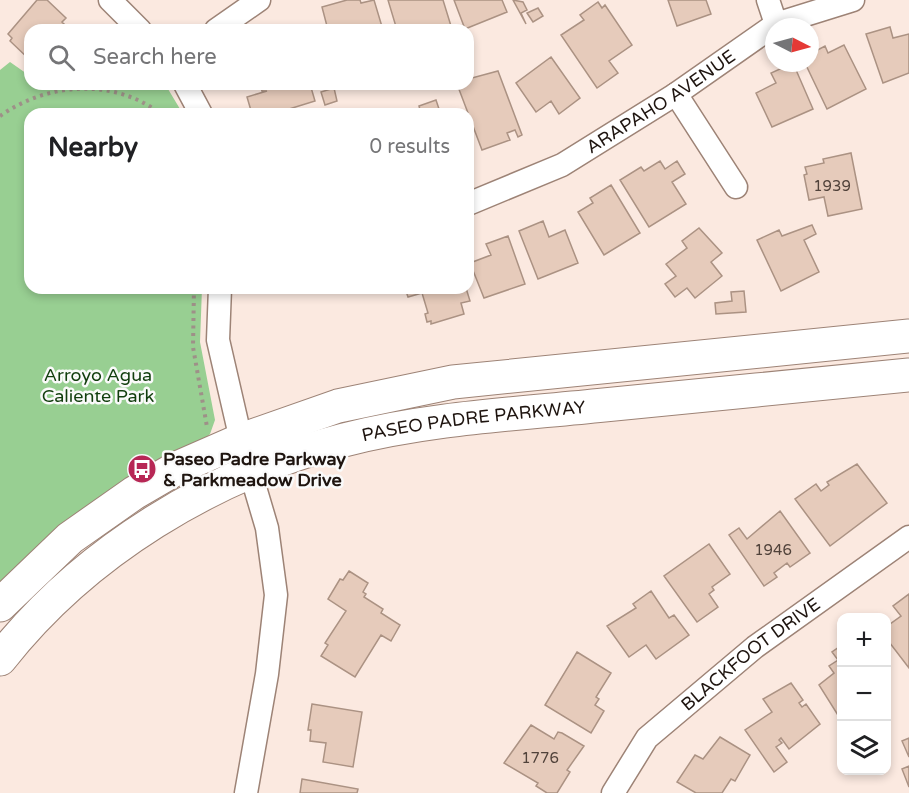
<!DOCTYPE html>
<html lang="en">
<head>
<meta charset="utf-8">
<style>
  :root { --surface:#fff; --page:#f2f2f2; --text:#202124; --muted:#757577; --line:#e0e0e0 }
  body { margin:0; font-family:"Varela Round",sans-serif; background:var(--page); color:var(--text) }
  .controls { position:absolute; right:18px; bottom:18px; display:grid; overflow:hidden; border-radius:12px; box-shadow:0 3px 9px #0003 }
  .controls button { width:54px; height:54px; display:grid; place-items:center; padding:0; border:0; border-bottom:2px solid var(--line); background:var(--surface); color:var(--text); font:30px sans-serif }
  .compass { position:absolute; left:765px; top:18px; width:54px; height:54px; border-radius:50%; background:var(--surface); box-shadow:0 3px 9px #0003; rotate:96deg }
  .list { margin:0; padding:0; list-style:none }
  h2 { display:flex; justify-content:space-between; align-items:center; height:78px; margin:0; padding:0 24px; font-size:26px }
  h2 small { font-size:20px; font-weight:400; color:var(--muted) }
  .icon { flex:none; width:33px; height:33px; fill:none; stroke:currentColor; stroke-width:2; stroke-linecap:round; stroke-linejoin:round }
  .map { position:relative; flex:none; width:909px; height:793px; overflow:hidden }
  .search { position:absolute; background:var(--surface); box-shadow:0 3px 9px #0003; left:24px; top:24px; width:450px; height:66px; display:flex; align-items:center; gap:15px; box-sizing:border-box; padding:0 21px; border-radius:18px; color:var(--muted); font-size:22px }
  .panel { position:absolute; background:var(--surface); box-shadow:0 3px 9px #0003; left:24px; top:108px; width:450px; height:186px; border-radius:18px }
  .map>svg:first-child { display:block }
  .green { fill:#98cf92 }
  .building { fill:#e6cbbb; stroke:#ab9283; stroke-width:1.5 }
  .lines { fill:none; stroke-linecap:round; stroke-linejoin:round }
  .minor-casing { stroke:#9d8376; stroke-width:25 }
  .secondary-casing { stroke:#9d8376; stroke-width:35 }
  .path { stroke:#9e9088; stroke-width:4; stroke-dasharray:3 4.5; stroke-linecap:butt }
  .minor { stroke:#fff; stroke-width:22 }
  .secondary { stroke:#fff; stroke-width:33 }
  .labels { text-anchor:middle; stroke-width:5; stroke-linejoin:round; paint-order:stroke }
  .number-label { font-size:15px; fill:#50423a }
  .street-label { font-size:18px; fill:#1e140f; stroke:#fafafa }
  .park-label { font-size:18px; fill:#113e0d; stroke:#fafafa }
  .poi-label { font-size:18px; font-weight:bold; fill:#1e140f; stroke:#fafafa; text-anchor:start }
</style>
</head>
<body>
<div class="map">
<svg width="909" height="793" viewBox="0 0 909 793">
  <rect width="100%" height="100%" fill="#fbe9e0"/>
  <!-- green -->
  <path class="green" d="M10 62 30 76V84H165L183 114H30V288H202L200 342 215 420 210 434 198 444 0 588V70Z"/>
  <!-- building -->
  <path class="building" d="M37 0H47L66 18 62 22 70 30H30V60L10 41 12 38 8 34Z
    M347 0H360L361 3 374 0 383 30H328L322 7Z
    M388 0H443L451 26 437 30H397Z
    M454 0H502L507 12 465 29Z
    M513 0 523 2 527 10 521 13 526 24Z
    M668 0H706L711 14 677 26Z
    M598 2 602 8 605 5 632 45 609 61 618 73 597 88 561 35 584 20 580 15Z
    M538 8 543 16 533 22 527 13Z
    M890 27 893 38 909 34V73L883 83 866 34Z
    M844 45 866 89 827 109 805 63H810V54L825 46 828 53Z
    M551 57 580 98 559 114 551 101 536 112 516 83Z
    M793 63 813 109 772 127 756 93 776 83 771 73Z
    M498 71 522 135 518 137 515 130 507 133 510 140 482 150 457 84H468V79Z
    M260 84H310L315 101 273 114H252L247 97 267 91H262Z
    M334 88 337 101 325 105 321 92Z
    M436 100 440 112 445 110 447 114H421L419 106Z
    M851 153 862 209 828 216 824 197 809 200 804 175 807 174 805 167 824 163 823 159Z
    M660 161 665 169 677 161 685 174 672 182 686 204 649 227 620 180 641 167 644 171Z
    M611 185 640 233 604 255 578 212 593 203 590 198Z
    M543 221 549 237 565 230 578 263 538 279 519 231Z
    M812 225 816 234 804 240 819 272 781 291 757 240 779 230 782 236Z
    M699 228 722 253 711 262 722 276 695 298 687 288 675 297 665 284 676 276 666 264 687 248 682 241Z
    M508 236 525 284 484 298 470 263 491 255 486 244Z
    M405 288H466L470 301 461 303 464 314 431 324V321L427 322 425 314 428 313 422 293 408 297Z
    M744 291 746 312 716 314 715 303 732 301 731 292Z
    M857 464 887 503 830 546 795 499 816 484 821 491 829 485 827 482Z
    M780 511 810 553 790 567 787 563 774 573 777 577 764 586 729 535 739 528 747 539Z
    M709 544 730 574 712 587 714 590 709 594 718 607 697 622 664 576Z
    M349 571 368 583 363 592 366 594 364 597 383 609 381 613 400 625 391 641 381 635 355 677 321 656 328 645 325 643 346 611 328 599 340 579 343 580Z
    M651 591 669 618 674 615 689 635 656 659 646 645 629 657 607 626 636 608 633 604Z
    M909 594V668L886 638V627L901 616 893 606Z
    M842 645V720H841L819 685 834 673 829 666 838 660 832 652Z
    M577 652 611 673 596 697 599 699 595 705 604 711 591 733 545 705Z
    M791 683 803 700 799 703 802 707 806 704 820 724 789 749 781 738 779 740 782 743 776 747 787 762 774 772 745 730 772 712 763 699Z
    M312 704 362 712 353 767 323 762 326 743 310 741 311 730H308Z
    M531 725 554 739 558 732 562 733 584 746 567 770 570 772 557 793H547L536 786 538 783 504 763Z
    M720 737 750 755 735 781 731 779 722 793H696L677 782 695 755 703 759Z
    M909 738V757L902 741Z
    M909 766V787L902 769Z
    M302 779 358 789 357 793H300Z"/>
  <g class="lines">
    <!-- minor casing -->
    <g class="minor-casing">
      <g id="minor">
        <path d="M110 0 140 30"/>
        <path d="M768 0 776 24"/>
        <path d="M216 30 259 0"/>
        <path d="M185 84 201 114"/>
        <path d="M676 94 736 187"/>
        <path id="s1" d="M468 204 562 165 676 94 776 24 853 0"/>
        <path d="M220 288 218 340 241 440 267 528 276 595 267 674 246 793"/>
        <path id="s2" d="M613 793 647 738 755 647 909 537"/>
      </g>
    </g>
    <!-- secondary casing -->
    <g class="secondary-casing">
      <g id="secondary">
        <path d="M0 605 70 538 134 493 177 468 241 440 338 406 453 382 909 336"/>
        <path id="s3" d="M0 659C84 552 212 474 344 440 429 418 518 414 604 405 706 395 807 385 909 375"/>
      </g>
    </g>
    <!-- path -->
    <path class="path" d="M0 116C48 82 114 78 161 114
      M194 288 193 347 207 427"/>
    <!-- minor -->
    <use href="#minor" class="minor"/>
    <!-- secondary -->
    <use href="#secondary" class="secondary"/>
  </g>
  <!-- icons -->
  <defs>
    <g id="bus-disc" transform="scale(1.5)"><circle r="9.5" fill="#b72755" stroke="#fafafa"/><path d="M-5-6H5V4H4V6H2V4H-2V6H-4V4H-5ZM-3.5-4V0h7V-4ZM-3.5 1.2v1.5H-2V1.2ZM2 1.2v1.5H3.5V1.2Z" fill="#fff"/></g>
  </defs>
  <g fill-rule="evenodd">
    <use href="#bus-disc" x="142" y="469"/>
  </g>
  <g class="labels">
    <!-- number labels -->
    <g class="number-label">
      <text x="832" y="191">1939</text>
      <text x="773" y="555">1946</text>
      <text x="540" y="763">1776</text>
    </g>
    <!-- street labels -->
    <g class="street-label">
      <text dy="6" stroke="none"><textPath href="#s1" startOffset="219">ARAPAHO AVENUE</textPath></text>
      <text dy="6" stroke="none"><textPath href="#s3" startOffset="546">PASEO PADRE PARKWAY</textPath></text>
      <text dy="6" stroke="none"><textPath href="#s2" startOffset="198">BLACKFOOT DRIVE</textPath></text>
    </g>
    <!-- park labels -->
    <g class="park-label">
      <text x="98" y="381">Arroyo Agua<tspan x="98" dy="21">Caliente Park</tspan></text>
    </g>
    <!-- poi labels -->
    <g class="poi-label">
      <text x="163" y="465">Paseo Padre Parkway<tspan x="163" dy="21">&amp; Parkmeadow Drive</tspan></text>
    </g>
  </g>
</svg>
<div class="controls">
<button>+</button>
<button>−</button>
<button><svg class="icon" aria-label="layers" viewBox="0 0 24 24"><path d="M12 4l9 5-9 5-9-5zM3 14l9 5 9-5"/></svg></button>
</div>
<svg class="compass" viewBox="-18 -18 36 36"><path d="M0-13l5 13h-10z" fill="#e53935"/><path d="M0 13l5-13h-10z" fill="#757577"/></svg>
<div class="search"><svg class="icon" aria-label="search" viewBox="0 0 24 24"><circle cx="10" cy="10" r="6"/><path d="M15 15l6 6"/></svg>Search here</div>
<section class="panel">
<h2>Nearby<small>0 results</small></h2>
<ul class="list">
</ul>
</section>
</div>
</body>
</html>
